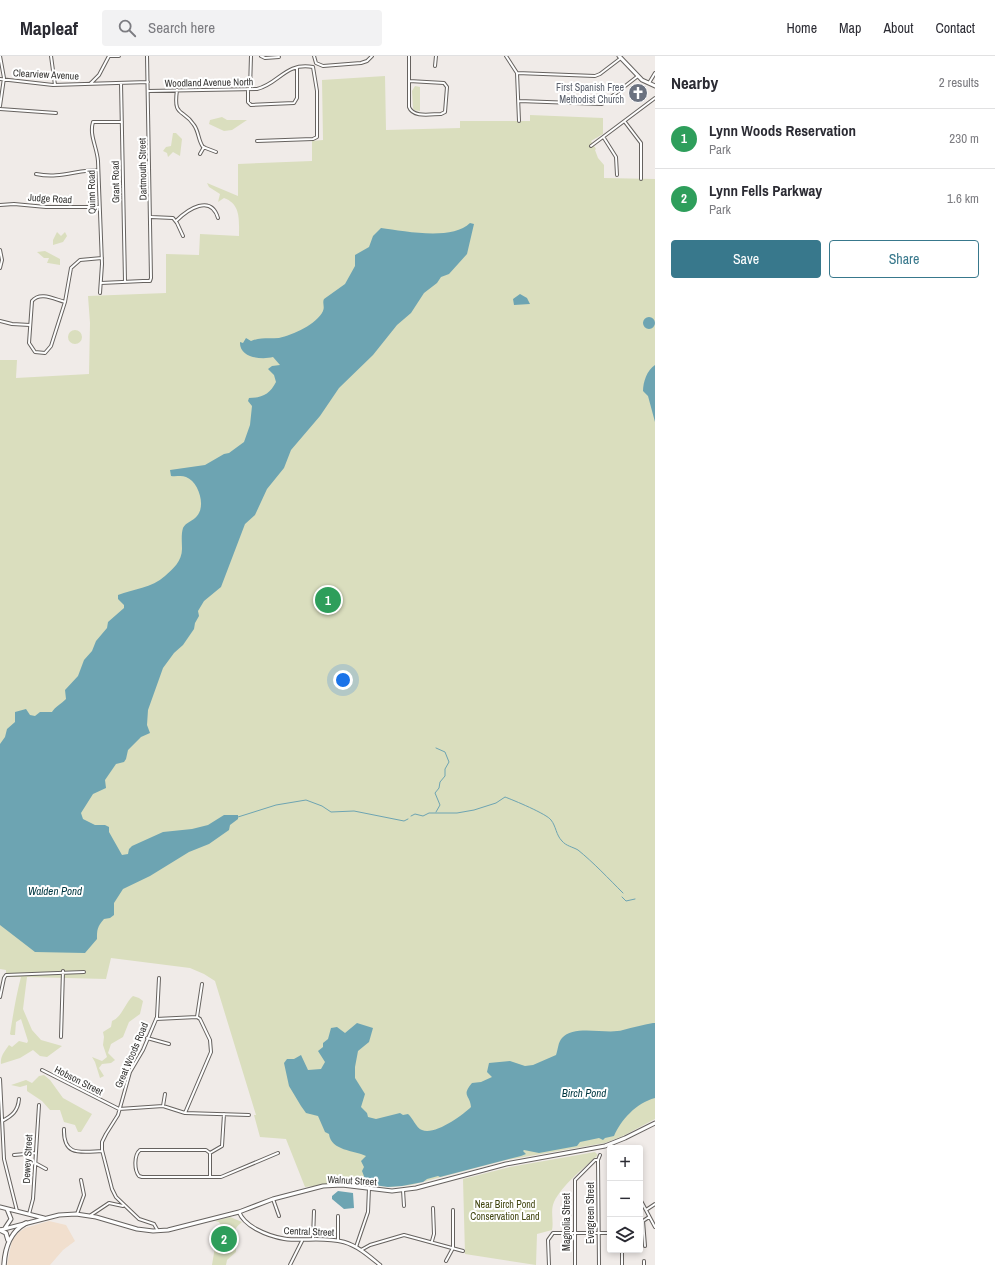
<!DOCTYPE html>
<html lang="en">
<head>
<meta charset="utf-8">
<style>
  :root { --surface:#fff; --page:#f2f2f3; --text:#2b2b33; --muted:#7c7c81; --line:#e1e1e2; --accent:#38788c }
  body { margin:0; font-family:"Archivo Narrow",sans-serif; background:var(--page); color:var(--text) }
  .controls { position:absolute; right:12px; bottom:12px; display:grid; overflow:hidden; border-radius:4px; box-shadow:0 2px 6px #0003 }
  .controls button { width:36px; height:36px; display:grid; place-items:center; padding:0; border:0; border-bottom:1px solid var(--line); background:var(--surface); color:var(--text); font:20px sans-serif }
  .you { position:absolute; left:343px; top:624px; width:14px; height:14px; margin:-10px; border:3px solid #fff; border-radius:50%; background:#1a73e8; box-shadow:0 0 0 6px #1a73e833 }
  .badge { display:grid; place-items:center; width:26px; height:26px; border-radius:50%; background:var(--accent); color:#fff; font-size:13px; font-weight:700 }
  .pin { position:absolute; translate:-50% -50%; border:2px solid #fff; box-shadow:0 1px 4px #0006 }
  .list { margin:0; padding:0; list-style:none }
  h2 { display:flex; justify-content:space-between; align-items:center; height:52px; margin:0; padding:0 16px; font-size:17px }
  h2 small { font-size:13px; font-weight:400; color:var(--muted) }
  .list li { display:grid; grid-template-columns:26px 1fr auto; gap:12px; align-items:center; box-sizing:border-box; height:60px; padding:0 16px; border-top:1px solid var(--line) }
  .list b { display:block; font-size:15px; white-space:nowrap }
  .list p { margin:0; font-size:13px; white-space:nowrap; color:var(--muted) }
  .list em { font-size:13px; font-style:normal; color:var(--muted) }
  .actions { display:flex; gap:8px; padding:12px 16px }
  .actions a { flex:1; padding:9px 0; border:1px solid var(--accent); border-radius:4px; text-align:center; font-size:14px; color:var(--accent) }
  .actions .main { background:var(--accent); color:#fff }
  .icon { flex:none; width:22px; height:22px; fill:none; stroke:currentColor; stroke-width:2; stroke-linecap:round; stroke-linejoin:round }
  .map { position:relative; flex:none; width:655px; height:1209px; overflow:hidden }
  header { display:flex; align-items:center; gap:24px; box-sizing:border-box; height:56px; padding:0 20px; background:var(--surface); border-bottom:1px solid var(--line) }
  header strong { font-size:19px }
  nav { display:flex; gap:22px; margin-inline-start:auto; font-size:14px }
  .search { width:280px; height:36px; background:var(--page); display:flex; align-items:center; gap:10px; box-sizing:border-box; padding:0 14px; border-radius:4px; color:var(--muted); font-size:15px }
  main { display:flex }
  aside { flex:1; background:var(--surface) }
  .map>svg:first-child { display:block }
  .commercial { fill:#f1dfce }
  .green { fill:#dadebe }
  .water { fill:#6da4b2 }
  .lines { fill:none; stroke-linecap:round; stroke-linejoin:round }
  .stream { stroke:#6da4b2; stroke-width:1 }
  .minor-casing { stroke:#66625f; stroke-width:4 }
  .tertiary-casing { stroke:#66625f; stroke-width:4.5 }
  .primary-casing { stroke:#66625f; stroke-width:5 }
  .trunk-casing { stroke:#66625f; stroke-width:5.5 }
  .minor { stroke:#fff; stroke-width:2 }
  .tertiary { stroke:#fff; stroke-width:2.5 }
  .primary { stroke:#fff; stroke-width:3 }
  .trunk { stroke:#fff; stroke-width:3.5 }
  .labels { text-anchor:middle; stroke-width:4; stroke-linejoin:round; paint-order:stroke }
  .street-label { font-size:10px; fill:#363533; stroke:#fff }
  .worship-label { font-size:10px; fill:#5b616d; stroke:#fff; text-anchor:end }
  .park-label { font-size:10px; fill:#424611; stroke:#fff }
  .water-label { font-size:11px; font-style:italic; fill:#003741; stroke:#fff }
</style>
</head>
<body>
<header>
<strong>Mapleaf</strong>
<div class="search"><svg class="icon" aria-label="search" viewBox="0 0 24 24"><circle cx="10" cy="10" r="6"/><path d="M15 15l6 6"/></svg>Search here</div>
<nav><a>Home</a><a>Map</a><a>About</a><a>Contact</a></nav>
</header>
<main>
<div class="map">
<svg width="655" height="1209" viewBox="0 0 655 1209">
  <rect width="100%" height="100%" fill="#f0ebe8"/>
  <!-- commercial -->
  <path class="commercial" d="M49 1165 66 1169 75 1185 63 1194 50 1209H7L12 1184 18 1177 25 1172Z"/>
  <!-- green -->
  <path class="green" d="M385 20 386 74 460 72V65H530V59L603 62V78L591 85 596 93 595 94 598 102 604 109V122L655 123V1063L623 1080 605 1087 506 1104 411 1129 392 1131 343 1127 305 1131 286 1083 260 1081 254 1059H256L215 925 204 918 190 912 111 902 106 923 27 921 23 953 32 974 41 984 62 990 47 1001 40 1000 33 994 20 1002 1 1008C0 1000 5 995 9 989L12 991 19 985 27 987 28 985 21 963 16 966 15 979H11L10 978C13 959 16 940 21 921H6V914L0 913V304H17L16 322 89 318 90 267 88 240 166 237V198L199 199 200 178 239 180C239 164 241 148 224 142L218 146 220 138 209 131 207 127 238 140V108L312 105V85L323 84 322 24Z
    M415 30 420 31V55L414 54 413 52 412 35Z
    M222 61 227 64H247L232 74 224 75 209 68 210 64Z
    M173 77H176L182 83 180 100 173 96 168 101 167 97 163 95 166 91 171 90Z
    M57 176 61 180 65 176 67 180 63 186 53 189V184Z
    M45 195 60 203V209L48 207H47L49 202H44L37 196Z
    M68 281a7 7 0 1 1 14 0a7 7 0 1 1-14 0Z
    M133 940 139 942 143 945 140 958 129 966 123 981 111 988 108 997 115 1004 111 1007 102 1008 99 1012 104 1020 100 1022 95 1006 92 1001 102 1005 107 1001 103 989 104 981 103 976 111 971 112 965C122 961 125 947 133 940Z
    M44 1019 50 1024 63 1042 92 1058 81 1076H78L75 1069 64 1066 60 1054H50L42 1045 27 1035V1029L20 1031 11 1029 26 1024 32 1027 39 1020Z
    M595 1096 598 1099C584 1112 562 1129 554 1146 550 1155 554 1165 552 1174L537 1178 536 1209 465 1198 463 1123 510 1111Z
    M230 1161 242 1166C227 1178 237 1185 236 1196L227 1204 226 1209H212L217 1179 221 1170 219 1166 215 1165Z"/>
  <!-- water -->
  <path class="water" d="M470 167 474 168 467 198 449 218 441 221 437 227 424 237 411 257 397 269 373 299 339 332 320 360 291 394 284 412 267 433 255 459 245 468 221 531 204 545 198 555 199 560 195 567 194 573 183 589 174 597 163 612 148 654 147 669 150 677 141 681 128 694 126 703 124 706 116 708 105 724 106 732 93 738 81 757 83 763 95 769H105L109 771V776L122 799 128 798 129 793 132 790 163 776 192 773 208 769 224 759H238V763L230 769 229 774 209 788 189 796 150 820 123 833 114 847V859L110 862 104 863C97 871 97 874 97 883L85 897 35 896 0 869V688L5 681 7 673 15 666V656L26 653 30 659 35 660 40 656H52C55 651 61 648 66 643L65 634 78 620 84 604 92 595 96 585 107 572 108 566 124 552V549L118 543V539C133 533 152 532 165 520 173 513 182 505 182 493 182 487 181 478 183 472 186 466 193 465 197 460 206 450 199 426 186 421 181 419 176 421 171 420L170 414 205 409 224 398 229 397 244 386 250 369 252 350 248 345 249 342C262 342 270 338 276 326L274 319 268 313 272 310 280 309 273 301C262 304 239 302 240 286L243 287 246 282 251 285C260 281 269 283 279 282 293 279 317 268 323 255 325 250 322 247 324 243L345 228 355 210V199L369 191 373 180 381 172C404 175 452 185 470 167Z
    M520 238 527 242 530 248 514 249 513 243Z
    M643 267a6 6 0 1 1 12 0a6 6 0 1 1-12 0Z
    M655 309V366L648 340 643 335C643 326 647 314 655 309Z
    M357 967 373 972 369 986 358 995 355 1011V1022L365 1038 361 1051 367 1057 368 1061 376 1063 400 1057 403 1059 408 1058C413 1062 416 1072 422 1074 434 1080 463 1059 471 1051 470 1039 461 1040 472 1027L481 1026 492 1021 487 1016 489 1007 510 1005 525 1010 533 1009 556 999C558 994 558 986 562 982 574 968 607 979 623 974 633 971 643 969 653 967H655V1042C636 1047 621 1064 614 1080L605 1082 603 1084 599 1082 580 1086 577 1090 539 1097 524 1094 523 1095 526 1098 521 1100 440 1121 438 1120 427 1123 423 1126 402 1130 388 1131 367 1128 362 1115 364 1111 361 1105 366 1100C354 1094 331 1095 329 1078L325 1076 318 1060 306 1057 301 1050 289 1030 284 1007 287 1003H294L301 999 308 1014 321 1013 325 1006 318 995 323 991V987L328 983 331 972 337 971 345 977Z
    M338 1135 353 1137 354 1152 344 1153 332 1143V1140Z"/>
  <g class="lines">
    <!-- stream -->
    <path class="stream" d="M436 756 440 749 435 737 439 732 440 726 445 720V713L449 706 445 696 436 692
      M411 760 415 758 423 760 429 757H457L474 754 496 747 505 741C513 744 547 758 551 764 556 770 556 779 562 785 566 790 573 791 578 794 593 806 609 823 623 837
      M238 761 276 749 306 744 322 750 331 756 354 755 404 765 408 763
      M622 841 626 845 635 843"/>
    <!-- minor casing -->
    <g class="minor-casing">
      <path id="minor" d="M51 0 55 29
        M109 0H119
        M261 0 265 2 279 1
        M314 0 316 7 323 10 361 7 367 5 372 0
        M506 0 517 17 519 65
        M435 10 436 0
        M517 17 595 20 600 18 621 2
        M0 23 53 29 148 26
        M409 25 444 27 447 31 445 56 441 58C431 58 413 62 409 51V0
        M121 27 125 225
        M649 27 655 17
        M90 28 99 19 109 0
        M248 33V46L251 49 294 47 297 42V12
        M250 33 251 0
        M177 34C173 62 183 52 194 69 199 76 198 84 203 91L216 96
        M148 35 257 33C279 28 285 6 313 11L317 35V81L313 83 257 85
        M519 45 602 48 638 20
        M0 50 4 22 0 0
        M0 53 56 57
        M625 66 641 87V123
        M604 82 616 101 617 119
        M591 90 655 42
        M200 98 204 91
        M36 118C60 123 76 114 98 114
        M0 149 14 148 46 151H99
        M151 161 173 162 177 167 183 180
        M176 165C188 153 211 138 218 162
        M0 194 2 204 0 212
        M101 227 143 225H150L151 222 147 0
        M100 237 102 208 98 105C97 91 89 79 93 66H122
        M65 246C54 243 40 235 32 245L29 287 35 296 45 297 51 290 65 246 71 212 80 204 102 202
        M0 265 12 268 30 269
        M0 941 4 922 6 919 84 916
        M197 961 202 928
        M156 963 197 961
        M61 981 63 915
        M147 982 169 988
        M42 1014 119 1053 163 1050 185 1057 249 1059
        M0 1023 4 1103 17 1155
        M163 1050 165 1038
        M185 1057 211 996 210 984 200 963 197 961
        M2 1065C12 1060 18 1055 19 1043
        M64 1073C63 1101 81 1096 102 1095
        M210 1097 206 1094H140C134 1099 134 1114 139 1120L142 1121H221L278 1097
        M210 1097 222 1090 224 1058
        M14 1099 36 1097
        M598 1104 599 1209
        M35 1107 46 1113
        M210 1121V1098
        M403 1134 404 1150
        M273 1143 279 1160
        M640 1143 655 1171
        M646 1154 655 1148
        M29 1158 33 1143 39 1049
        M77 1158 84 1139 81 1124
        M91 1159 109 1147 123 1150
        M643 1165 645 1190
        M640 1167 649 1161
        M158 1175 154 1168 139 1163 116 1141 112 1133 102 1094V1086L106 1078 118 1059 130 1016 143 994 157 961 159 922
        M313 1183 314 1155
        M338 1184V1160
        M432 1185 434 1178 433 1152
        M356 1191 368 1156 369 1132
        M361 1194 370 1189 404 1179 463 1195
        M446 1205 453 1192V1154
        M644 1205V1209
        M290 1209 302 1185
        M549 1209 548 1184 553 1177H610
        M575 1209V1124L595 1104H598L600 1099
        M622 1209V1194"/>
    </g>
    <!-- tertiary casing -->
    <g class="tertiary-casing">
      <path id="tertiary" d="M239 1156C242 1164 249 1169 256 1173 291 1192 311 1178 344 1186 358 1190 369 1200 380 1209"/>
    </g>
    <!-- primary casing -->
    <g class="primary-casing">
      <path id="primary" d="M619 0 642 24 655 30
        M0 1151 44 1162
        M5 1172 11 1163 7 1153
        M0 1174 59 1159 76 1158 96 1161 137 1173 153 1175 168 1174 239 1156 273 1143 323 1130 342 1129 392 1135 416 1132 506 1108 605 1090 625 1082 655 1067"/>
    </g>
    <!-- trunk casing -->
    <g class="trunk-casing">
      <path id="trunk" d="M0 1174 6 1177 8 1184
        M4 1209C5 1191 10 1176 26 1167"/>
    </g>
    <!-- minor -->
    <use href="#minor" class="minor"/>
    <!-- tertiary -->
    <use href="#tertiary" class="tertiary"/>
    <!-- primary -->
    <use href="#primary" class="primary"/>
    <!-- trunk -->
    <use href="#trunk" class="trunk"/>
  </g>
  <!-- icons -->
  <defs>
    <g id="church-disc" transform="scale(1)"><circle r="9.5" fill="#6b7280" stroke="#fff"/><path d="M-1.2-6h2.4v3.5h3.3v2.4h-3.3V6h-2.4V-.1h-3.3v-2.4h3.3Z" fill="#fff"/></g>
  </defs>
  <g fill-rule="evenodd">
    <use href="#church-disc" x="638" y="37"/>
  </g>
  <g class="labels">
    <!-- street labels -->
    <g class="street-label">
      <text transform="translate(46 18) rotate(3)" y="4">Clearview Avenue</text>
      <text transform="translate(209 26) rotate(-1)" y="4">Woodland Avenue North</text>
      <text transform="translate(142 113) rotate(-91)" y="4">Dartmouth Street</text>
      <text transform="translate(115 126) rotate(-91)" y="4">Grant Road</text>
      <text transform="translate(91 136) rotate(-91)" y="4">Quinn Road</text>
      <text transform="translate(50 142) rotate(3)" y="4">Judge Road</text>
      <text transform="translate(131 999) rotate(-67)" y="4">Great Woods Road</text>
      <text transform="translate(79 1024) rotate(27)" y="4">Hobson Street</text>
      <text transform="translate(27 1103) rotate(-87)" y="4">Dewey Street</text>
      <text transform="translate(352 1124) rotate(3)" y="4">Walnut Street</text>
      <text transform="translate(590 1157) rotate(-90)" y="4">Evergreen Street</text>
      <text transform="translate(566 1166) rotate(-90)" y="4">Magnolia Street</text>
      <text transform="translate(309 1175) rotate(2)" y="4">Central Street</text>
    </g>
    <!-- worship labels -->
    <g class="worship-label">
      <text x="624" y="35">First Spanish Free<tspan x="624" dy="12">Methodist Church</tspan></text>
    </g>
    <!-- park labels -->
    <g class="park-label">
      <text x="505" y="1152">Near Birch Pond<tspan x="505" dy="12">Conservation Land</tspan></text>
    </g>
    <!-- water labels -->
    <g class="water-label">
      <text x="55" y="839">Walden Pond</text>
      <text x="584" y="1041">Birch Pond</text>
    </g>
  </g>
</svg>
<div class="controls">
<button>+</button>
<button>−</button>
<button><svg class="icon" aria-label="layers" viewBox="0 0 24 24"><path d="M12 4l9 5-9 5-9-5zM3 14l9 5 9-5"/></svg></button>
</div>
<div class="you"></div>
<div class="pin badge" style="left:328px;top:544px;background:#2e9e5b">1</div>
<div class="pin badge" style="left:224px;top:1183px;background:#2e9e5b">2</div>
</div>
<aside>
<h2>Nearby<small>2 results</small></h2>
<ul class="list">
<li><span class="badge" style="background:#2e9e5b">1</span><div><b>Lynn Woods Reservation</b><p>Park</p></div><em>230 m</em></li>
<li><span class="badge" style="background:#2e9e5b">2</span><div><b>Lynn Fells Parkway</b><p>Park</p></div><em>1.6 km</em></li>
</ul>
<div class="actions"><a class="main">Save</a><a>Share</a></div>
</aside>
</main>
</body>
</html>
